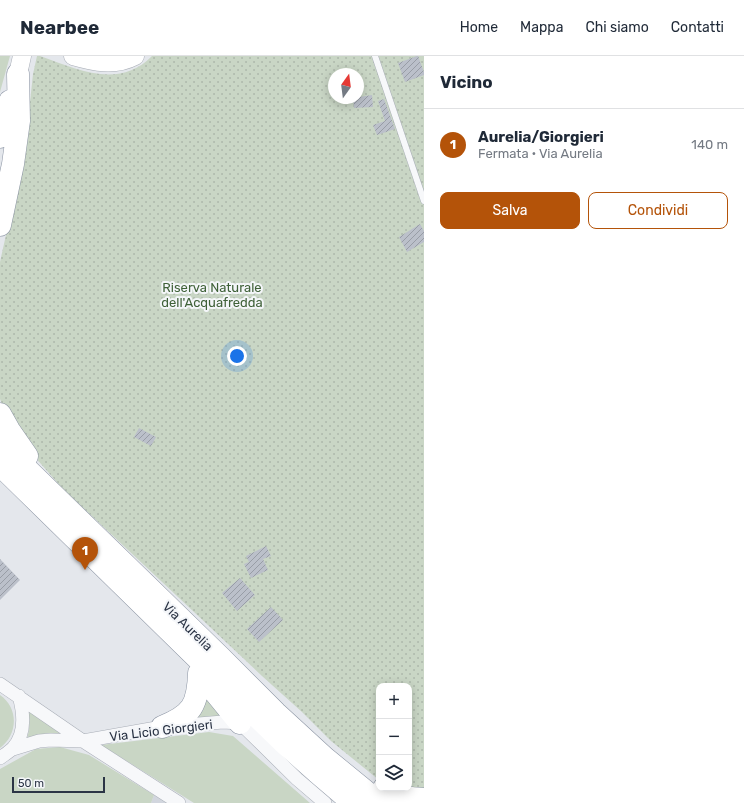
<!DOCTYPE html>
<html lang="it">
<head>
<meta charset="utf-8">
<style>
  :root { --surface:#fff; --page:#f2f2f3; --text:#1f2937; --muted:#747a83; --line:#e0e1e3; --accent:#b45309 }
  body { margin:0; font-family:Rubik,sans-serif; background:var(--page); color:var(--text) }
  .controls { position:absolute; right:12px; bottom:12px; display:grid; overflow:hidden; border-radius:8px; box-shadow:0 2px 10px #0003 }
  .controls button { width:36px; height:36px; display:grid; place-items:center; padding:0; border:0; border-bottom:1px solid var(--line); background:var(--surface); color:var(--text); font:20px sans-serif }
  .compass { position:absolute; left:328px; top:12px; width:36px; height:36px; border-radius:50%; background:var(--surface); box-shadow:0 2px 10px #0003; rotate:14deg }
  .scale { position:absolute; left:12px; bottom:10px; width:93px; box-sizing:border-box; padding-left:4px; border:2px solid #2b3445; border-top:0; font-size:11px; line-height:14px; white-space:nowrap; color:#2b3445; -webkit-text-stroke:3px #f4f6f9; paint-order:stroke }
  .you { position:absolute; left:237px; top:300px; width:14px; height:14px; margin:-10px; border:3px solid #fff; border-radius:50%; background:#1a73e8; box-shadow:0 0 0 6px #1a73e833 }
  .badge { display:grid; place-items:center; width:26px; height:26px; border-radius:50%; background:var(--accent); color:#fff; font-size:13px; font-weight:700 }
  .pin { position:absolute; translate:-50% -33px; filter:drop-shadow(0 1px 2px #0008) }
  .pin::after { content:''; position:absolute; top:21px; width:14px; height:12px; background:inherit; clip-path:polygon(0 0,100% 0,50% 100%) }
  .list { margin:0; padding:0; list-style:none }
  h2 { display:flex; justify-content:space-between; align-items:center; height:52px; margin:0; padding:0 16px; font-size:17px }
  h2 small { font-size:13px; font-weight:400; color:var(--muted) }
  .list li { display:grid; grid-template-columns:26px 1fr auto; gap:12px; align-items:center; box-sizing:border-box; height:72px; padding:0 16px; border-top:1px solid var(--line) }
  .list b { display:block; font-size:15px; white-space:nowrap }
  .list p { margin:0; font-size:13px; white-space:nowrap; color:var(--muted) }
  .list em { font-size:13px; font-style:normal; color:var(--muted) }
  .actions { display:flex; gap:8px; padding:12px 16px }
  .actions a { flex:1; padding:9px 0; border:1px solid var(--accent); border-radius:8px; text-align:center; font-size:14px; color:var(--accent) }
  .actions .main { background:var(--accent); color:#fff }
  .icon { flex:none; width:22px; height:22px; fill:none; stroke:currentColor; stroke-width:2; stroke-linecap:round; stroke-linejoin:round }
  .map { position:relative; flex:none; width:424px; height:747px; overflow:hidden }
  header { display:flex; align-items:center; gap:24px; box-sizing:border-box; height:56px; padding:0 20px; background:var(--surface); border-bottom:1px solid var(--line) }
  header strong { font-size:19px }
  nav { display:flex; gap:22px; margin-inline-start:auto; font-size:14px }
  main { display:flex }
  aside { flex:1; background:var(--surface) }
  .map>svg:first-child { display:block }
  .built { fill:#d2d6de }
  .grass { fill:#c9d6c5 }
  .park { fill:url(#park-dots); fill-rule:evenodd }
  .building { fill:url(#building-hatch) }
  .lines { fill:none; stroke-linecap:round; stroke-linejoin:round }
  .lane-casing { stroke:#a9aeb7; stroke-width:7 }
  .street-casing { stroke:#a9aeb7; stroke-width:14 }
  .secondary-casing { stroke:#a9aeb7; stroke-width:19 }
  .highway-casing { stroke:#8b94a3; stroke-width:23 }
  .lane { stroke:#f7f8fa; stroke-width:6 }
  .street { stroke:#f7f8fa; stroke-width:13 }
  .secondary { stroke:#fff; stroke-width:18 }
  .highway { stroke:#fff; stroke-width:22 }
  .labels { text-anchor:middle; stroke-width:4; stroke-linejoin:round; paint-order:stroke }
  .park-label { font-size:13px; fill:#3f6138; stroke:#f4f6f9 }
  .street-label { font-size:13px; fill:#2b3445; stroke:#f4f6f9 }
</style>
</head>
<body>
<header>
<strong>Nearbee</strong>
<nav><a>Home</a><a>Mappa</a><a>Chi siamo</a><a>Contatti</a></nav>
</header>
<main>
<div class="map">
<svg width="424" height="747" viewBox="0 0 424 747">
  <defs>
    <pattern id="park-dots" width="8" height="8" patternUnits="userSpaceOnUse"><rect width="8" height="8" fill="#c9d6c5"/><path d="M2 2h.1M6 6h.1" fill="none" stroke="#adb8ab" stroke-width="1.8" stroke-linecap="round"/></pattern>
    <pattern id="building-hatch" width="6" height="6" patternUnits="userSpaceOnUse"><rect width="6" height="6" fill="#bbc0ca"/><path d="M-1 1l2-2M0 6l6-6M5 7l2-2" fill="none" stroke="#989da6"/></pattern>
  </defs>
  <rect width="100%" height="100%" fill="#e4e7ec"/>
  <!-- built -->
  <path class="built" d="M154 739 167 747H151Z"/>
  <!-- grass -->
  <path class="grass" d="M0 0H10L0 36Z
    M206 636 230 661 192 663Z
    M0 639C19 652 18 679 0 692Z
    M28 654 61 678C46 676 38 678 26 685 30 675 30 665 28 654Z
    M209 676 233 680 310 747H194L101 689Z
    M60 691 89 699 154 739 151 747H0V713L36 693Z"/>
  <!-- park -->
  <path class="park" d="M37 0H40C77 13 119 34 152 0H424V747L409 732V630H379V724L331 685 302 656 262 620 62 432 34 400 5 356 0 343V206L25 93 33 18ZM334 18H358V42H334Z"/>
  <!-- building -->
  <path class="building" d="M417 0H418L424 16V19L405 26 398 7Z
    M372 39 373 51 354 52 353 42Z
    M384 43 395 73 377 79 373 69 385 65 378 45Z
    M420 168 424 175V186L407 196 399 181Z
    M139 372 156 381 151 390 134 381Z
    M266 490 271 500 263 503 268 514 251 522 244 508 249 506 246 500Z
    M0 503 20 524 0 544Z
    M240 522 255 539 237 555 222 537Z
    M271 551 283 564 259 586 247 573Z"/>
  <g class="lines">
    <!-- lane casing -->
    <g class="lane-casing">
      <path id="lane" d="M375 0 424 145"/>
    </g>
    <!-- street casing -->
    <g class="street-casing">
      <path id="street" d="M0 628 83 685 179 747
        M13 693 39 685 51 684 83 685 162 671 223 666 240 667 297 723 325 747
        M0 702C4 699 9 696 13 692 26 678 24 658 19 640"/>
    </g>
    <!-- secondary casing -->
    <g class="secondary-casing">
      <path id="secondary" d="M73 0C94 6 114 11 135 0
        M18 18 22 0"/>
    </g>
    <!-- highway casing -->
    <g class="highway-casing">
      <path id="highway" d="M0 81 10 45
        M0 169 13 108 19 65 18 18
        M0 358 9 374 27 400
        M0 387 220 601 276 657 325 702 380 747
        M0 409 283 686 319 718 353 747
        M213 634 240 667
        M162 671C192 659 198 649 199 617
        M384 732C396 740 410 743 424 743"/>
    </g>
    <!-- lane -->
    <use href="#lane" class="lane"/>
    <!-- street -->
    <use href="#street" class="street"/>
    <!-- secondary -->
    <use href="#secondary" class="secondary"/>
    <!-- highway -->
    <use href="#highway" class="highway"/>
  </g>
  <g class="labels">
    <!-- park labels -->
    <g class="park-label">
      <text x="212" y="236">Riserva Naturale<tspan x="212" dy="15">dell'Acquafredda</tspan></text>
    </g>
    <!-- street labels -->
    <g class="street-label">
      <text transform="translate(188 570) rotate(44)" y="5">Via Aurelia</text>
      <text transform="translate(161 674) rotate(-7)" y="5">Via Licio Giorgieri</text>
    </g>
  </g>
</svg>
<div class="controls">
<button>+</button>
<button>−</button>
<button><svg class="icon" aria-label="layers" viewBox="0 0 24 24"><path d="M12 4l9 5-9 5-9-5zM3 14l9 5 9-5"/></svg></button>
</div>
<svg class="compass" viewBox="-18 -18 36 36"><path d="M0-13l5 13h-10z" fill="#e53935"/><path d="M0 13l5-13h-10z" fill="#747a83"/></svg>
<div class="scale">50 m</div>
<div class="you"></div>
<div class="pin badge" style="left:85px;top:514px">1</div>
</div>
<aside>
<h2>Vicino<small></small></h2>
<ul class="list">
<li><span class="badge">1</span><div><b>Aurelia/Giorgieri</b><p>Fermata · Via Aurelia</p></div><em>140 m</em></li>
</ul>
<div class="actions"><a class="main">Salva</a><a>Condividi</a></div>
</aside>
</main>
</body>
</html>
